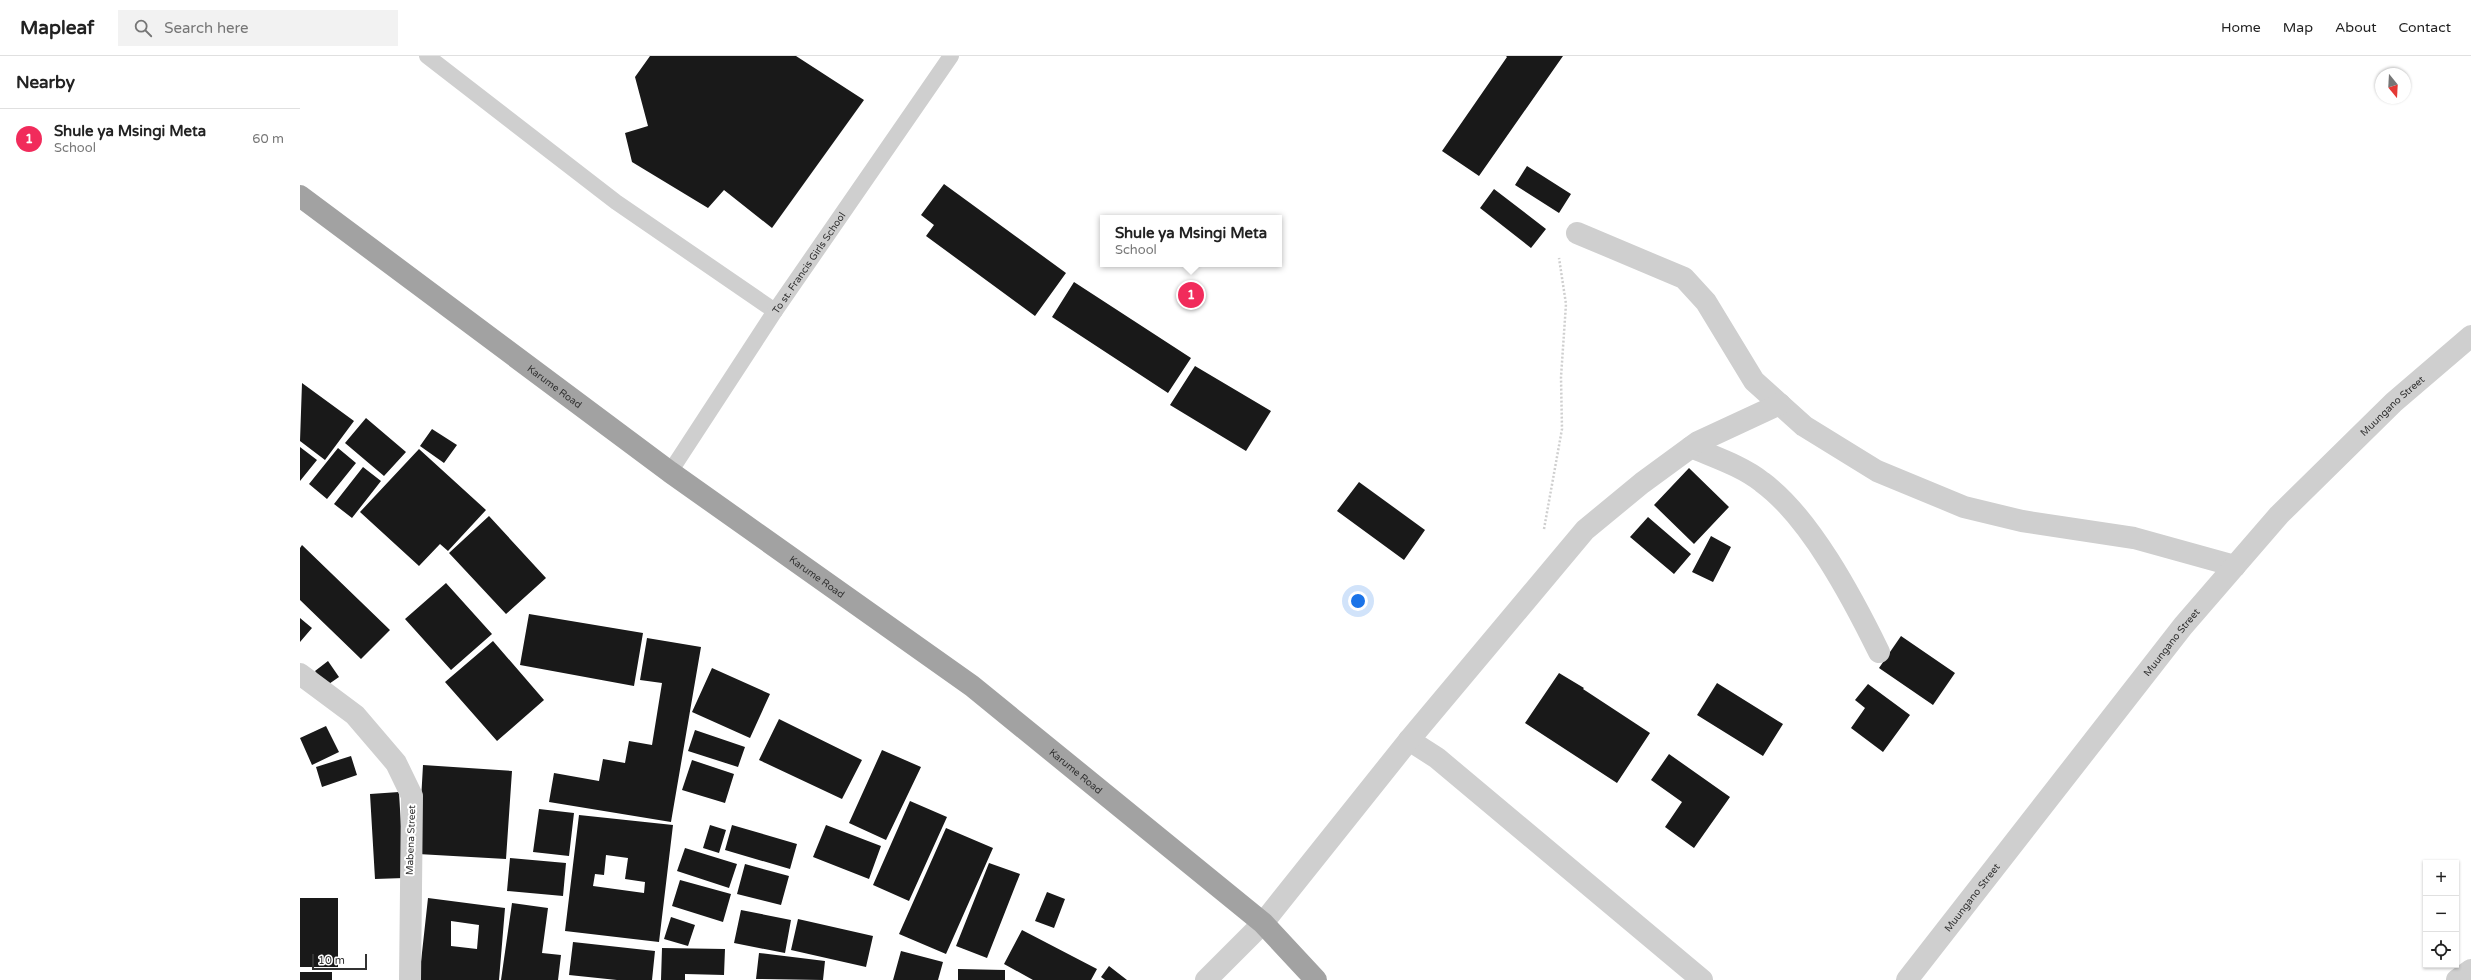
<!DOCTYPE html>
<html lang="en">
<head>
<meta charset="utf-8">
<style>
  :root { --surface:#fff; --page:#f2f2f2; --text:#222; --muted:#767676; --line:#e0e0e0; --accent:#f12b5b }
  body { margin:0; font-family:"Varela Round",sans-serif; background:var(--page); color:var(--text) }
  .controls { position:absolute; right:12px; bottom:12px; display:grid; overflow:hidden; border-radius:0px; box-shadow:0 1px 3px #0004 }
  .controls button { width:36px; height:36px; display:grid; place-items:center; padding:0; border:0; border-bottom:1px solid var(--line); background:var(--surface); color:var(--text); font:20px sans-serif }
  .compass { position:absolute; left:2075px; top:12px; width:36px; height:36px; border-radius:50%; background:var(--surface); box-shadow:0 1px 3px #0004; rotate:162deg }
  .scale { position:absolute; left:12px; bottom:10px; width:55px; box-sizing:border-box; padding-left:4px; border:2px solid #323232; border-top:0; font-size:11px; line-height:14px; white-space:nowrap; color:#323232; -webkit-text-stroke:3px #fff; paint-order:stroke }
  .you { position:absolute; left:1058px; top:545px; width:14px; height:14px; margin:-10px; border:3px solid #fff; border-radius:50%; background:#1a73e8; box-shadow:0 0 0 6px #1a73e833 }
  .badge { display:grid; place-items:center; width:26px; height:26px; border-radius:50%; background:var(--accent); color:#fff; font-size:13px; font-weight:700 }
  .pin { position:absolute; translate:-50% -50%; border:2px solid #fff; box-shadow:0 1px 4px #0006 }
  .popup { position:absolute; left:800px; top:159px; width:182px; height:52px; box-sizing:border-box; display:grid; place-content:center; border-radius:0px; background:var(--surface); filter:drop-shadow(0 1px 3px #0005); font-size:13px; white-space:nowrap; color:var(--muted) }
  .popup b { font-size:15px; color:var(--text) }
  .popup::after { content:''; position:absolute; left:50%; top:100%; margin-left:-8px; border:8px solid transparent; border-top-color:var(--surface) }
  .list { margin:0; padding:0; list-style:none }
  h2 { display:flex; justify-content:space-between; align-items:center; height:52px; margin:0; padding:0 16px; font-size:17px }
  h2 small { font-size:13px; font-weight:400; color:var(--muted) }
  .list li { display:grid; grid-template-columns:26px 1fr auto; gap:12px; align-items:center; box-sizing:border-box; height:60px; padding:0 16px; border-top:1px solid var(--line) }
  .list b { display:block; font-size:15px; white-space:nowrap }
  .list p { margin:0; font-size:13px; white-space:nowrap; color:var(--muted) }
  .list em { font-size:13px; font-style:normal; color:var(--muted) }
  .icon { flex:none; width:22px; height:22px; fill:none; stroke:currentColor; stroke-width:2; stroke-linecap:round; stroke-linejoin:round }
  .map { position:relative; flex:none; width:2171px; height:924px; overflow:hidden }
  header { display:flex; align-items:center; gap:24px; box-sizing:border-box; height:56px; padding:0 20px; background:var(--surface); border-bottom:1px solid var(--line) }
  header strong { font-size:19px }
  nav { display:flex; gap:22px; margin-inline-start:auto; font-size:14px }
  .search { width:280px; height:36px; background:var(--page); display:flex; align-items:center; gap:10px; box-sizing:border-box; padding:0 14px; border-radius:0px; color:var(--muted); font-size:15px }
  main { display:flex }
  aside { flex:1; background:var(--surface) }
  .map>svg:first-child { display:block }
  .building { fill:#191919; fill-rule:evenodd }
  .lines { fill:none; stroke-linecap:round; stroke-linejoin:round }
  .path { stroke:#cfcfcf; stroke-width:2.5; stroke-dasharray:2 2; stroke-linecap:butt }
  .service { stroke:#cfcfcf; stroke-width:16 }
  .minor { stroke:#cfcfcf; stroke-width:22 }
  .tertiary { stroke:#cfcfcf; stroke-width:22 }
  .trunk { stroke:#a2a2a2; stroke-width:22 }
  .labels { text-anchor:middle; stroke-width:4; stroke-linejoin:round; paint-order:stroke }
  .street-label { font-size:10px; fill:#323232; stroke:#fff }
</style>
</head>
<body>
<header>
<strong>Mapleaf</strong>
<div class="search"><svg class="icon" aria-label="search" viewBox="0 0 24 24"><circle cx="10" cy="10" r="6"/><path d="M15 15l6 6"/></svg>Search here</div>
<nav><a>Home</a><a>Map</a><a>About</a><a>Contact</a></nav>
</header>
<main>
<aside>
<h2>Nearby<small></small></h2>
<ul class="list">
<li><span class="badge">1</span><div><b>Shule ya Msingi Meta</b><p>School</p></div><em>60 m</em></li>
</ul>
</aside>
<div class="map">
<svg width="2171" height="924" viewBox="0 0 2171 924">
  <rect width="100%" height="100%" fill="#fff"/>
  <!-- building -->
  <path class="building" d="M350 0H496L564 44 472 172 424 134 408 152 332 106 325 77 348 70 335 21Z
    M1206 0H1263L1179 120 1142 95 1207 1Z
    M1227 110 1271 138 1259 157 1215 129Z
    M644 128 766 217 735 260 626 180 634 169 621 159Z
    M1194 133 1246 173 1231 192 1180 152Z
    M774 226 891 302 868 337 752 261Z
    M895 310 971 355 946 395 870 349Z
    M2 327 54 365 25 404 0 385Z
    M66 362 106 396 84 420 45 387Z
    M132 373 157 389 144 407 120 390Z
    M0 391 17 404 0 425Z
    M38 392 56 407 27 443 9 428Z
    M119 393 186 454 148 495 140 488 119 510 60 456Z
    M63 411 81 425 52 462 34 448Z
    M1389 412 1429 451 1394 488 1354 449Z
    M1059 426 1125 474 1104 504 1037 455Z
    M189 460 246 522 206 558 149 497Z
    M1348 461 1391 498 1374 518 1330 481Z
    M1411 480 1431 491 1413 526 1392 516Z
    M2 489 90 574 61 603 0 544V492Z
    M146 527 192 578 151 614 105 563Z
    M229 558 343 577 334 630 220 609Z
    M0 562 12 572 0 586Z
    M1601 580 1655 617 1633 649 1579 612Z
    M347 582 401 591 371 766 249 746 254 717 299 725 303 703 325 707 329 685 352 689 362 627 340 624Z
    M193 585 244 644 197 685 145 626Z
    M28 605 39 621 26 630 15 615Z
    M412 612 470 638 450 682 392 656Z
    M1259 617 1284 632 1283 633 1350 677 1317 727 1225 667Z
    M1417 627 1483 668 1463 700 1397 659Z
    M1568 628 1610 659 1583 696 1551 672 1565 652 1555 644Z
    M479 663 562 704 542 743 459 704Z
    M26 670 39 696 12 709 0 682Z
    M395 674 445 691 438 711 388 695Z
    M582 694 621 711 586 784 549 767Z
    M1369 698 1430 741 1394 792 1365 771 1382 746 1351 724Z
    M51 700 57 719 22 731 16 711Z
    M392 704 434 718 425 747 382 734Z
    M123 709 212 715 206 803 118 798Z
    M99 736 104 822 75 823 70 738Z
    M610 745 647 761 609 845 573 829Z
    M239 753 274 757 269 800 233 796Z
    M279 759 373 769 359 886 265 875ZM306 799 328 802 325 823 345 826 344 837 293 830 295 818 304 819Z
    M410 769 426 774 419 797 403 792Z
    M432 769 497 788 490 813 425 794Z
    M526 769 581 790 569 823 513 801Z
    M646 772 693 792 646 898 599 878Z
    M385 792 437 808 429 832 377 815Z
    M210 802 266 807 263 840 207 835Z
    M689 807 720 818 687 902 656 890Z
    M445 808 489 820 481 849 437 838Z
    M380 824 431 838 423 866 372 850Z
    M747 836 765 843 754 872 735 865Z
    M0 842H38V911H0Z
    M128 842 205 852 199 924H119ZM151 865 179 869 177 893 151 890Z
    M212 847 248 852 242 897 261 899 258 924H201Z
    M441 854 491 864 485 897 434 887Z
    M371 861 395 869 388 890 364 883Z
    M498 863 573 880 566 911 491 894Z
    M722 874 797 913 791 924H733L704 908Z
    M273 886 355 895 352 924H317L269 919Z
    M362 892 425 893 424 919 385 918V924H361Z
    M601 895 643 906 638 924H593Z
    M459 897 525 905 523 924 456 923Z
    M809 910 827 924H805L801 921Z
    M658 913 705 914V924H658Z
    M0 916H32V924H0Z"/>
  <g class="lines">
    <!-- path -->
    <path class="path" d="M1244 473 1262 373 1261 321 1266 248 1259 202"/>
    <!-- service -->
    <g class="service">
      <path d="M127 0 316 146 475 255"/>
      <path id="s1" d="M370 416 475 255 651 0"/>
    </g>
    <!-- minor -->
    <g class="minor">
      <path d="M1277 177 1384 222 1406 246 1454 325 1504 370 1577 415 1664 451 1722 465 1834 482 1935 510"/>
      <path d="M1391 391C1414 401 1442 410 1462 426 1510 461 1553 543 1579 596"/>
      <path d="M0 618 55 659 96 707 112 740 110 924"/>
      <path d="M1109 684 1137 702 1402 924"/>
      <path d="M963 867 1109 684 1285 474 1342 427 1398 386 1480 348"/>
      <path id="s2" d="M1607 924 1883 570 1979 459 2094 346 2171 280"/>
      <path d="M2157 924 2171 914"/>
    </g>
    <!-- tertiary -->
    <path class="tertiary" d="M906 924 963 867"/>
    <!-- trunk -->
    <path class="trunk" id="s3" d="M0 140 370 416 672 630 963 867 1016 924"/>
  </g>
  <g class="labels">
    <!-- street labels -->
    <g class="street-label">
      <text dy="4" stroke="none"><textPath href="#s1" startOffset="251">To st. Francis Girls School</textPath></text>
      <text dy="4" stroke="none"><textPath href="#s3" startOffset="318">Karume Road</textPath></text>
      <text dy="4" stroke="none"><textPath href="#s2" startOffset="753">Muungano Street</textPath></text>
      <text dy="4" stroke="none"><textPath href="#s3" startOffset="642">Karume Road</textPath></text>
      <text dy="4" stroke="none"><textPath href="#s2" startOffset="429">Muungano Street</textPath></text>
      <text dy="4" stroke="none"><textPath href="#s3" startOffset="966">Karume Road</textPath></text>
      <text transform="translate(110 784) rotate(-88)" y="4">Mabena Street</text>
      <text dy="4" stroke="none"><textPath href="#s2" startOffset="105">Muungano Street</textPath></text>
    </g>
  </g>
</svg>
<div class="controls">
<button>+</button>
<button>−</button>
<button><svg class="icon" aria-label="locate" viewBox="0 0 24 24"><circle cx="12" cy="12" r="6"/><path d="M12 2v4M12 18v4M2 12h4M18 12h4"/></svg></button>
</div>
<svg class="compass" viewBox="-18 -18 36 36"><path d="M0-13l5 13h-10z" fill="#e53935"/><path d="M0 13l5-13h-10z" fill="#767676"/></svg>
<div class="scale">10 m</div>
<div class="you"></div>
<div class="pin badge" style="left:891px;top:239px">1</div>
<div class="popup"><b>Shule ya Msingi Meta</b>School</div>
</div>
</main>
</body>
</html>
